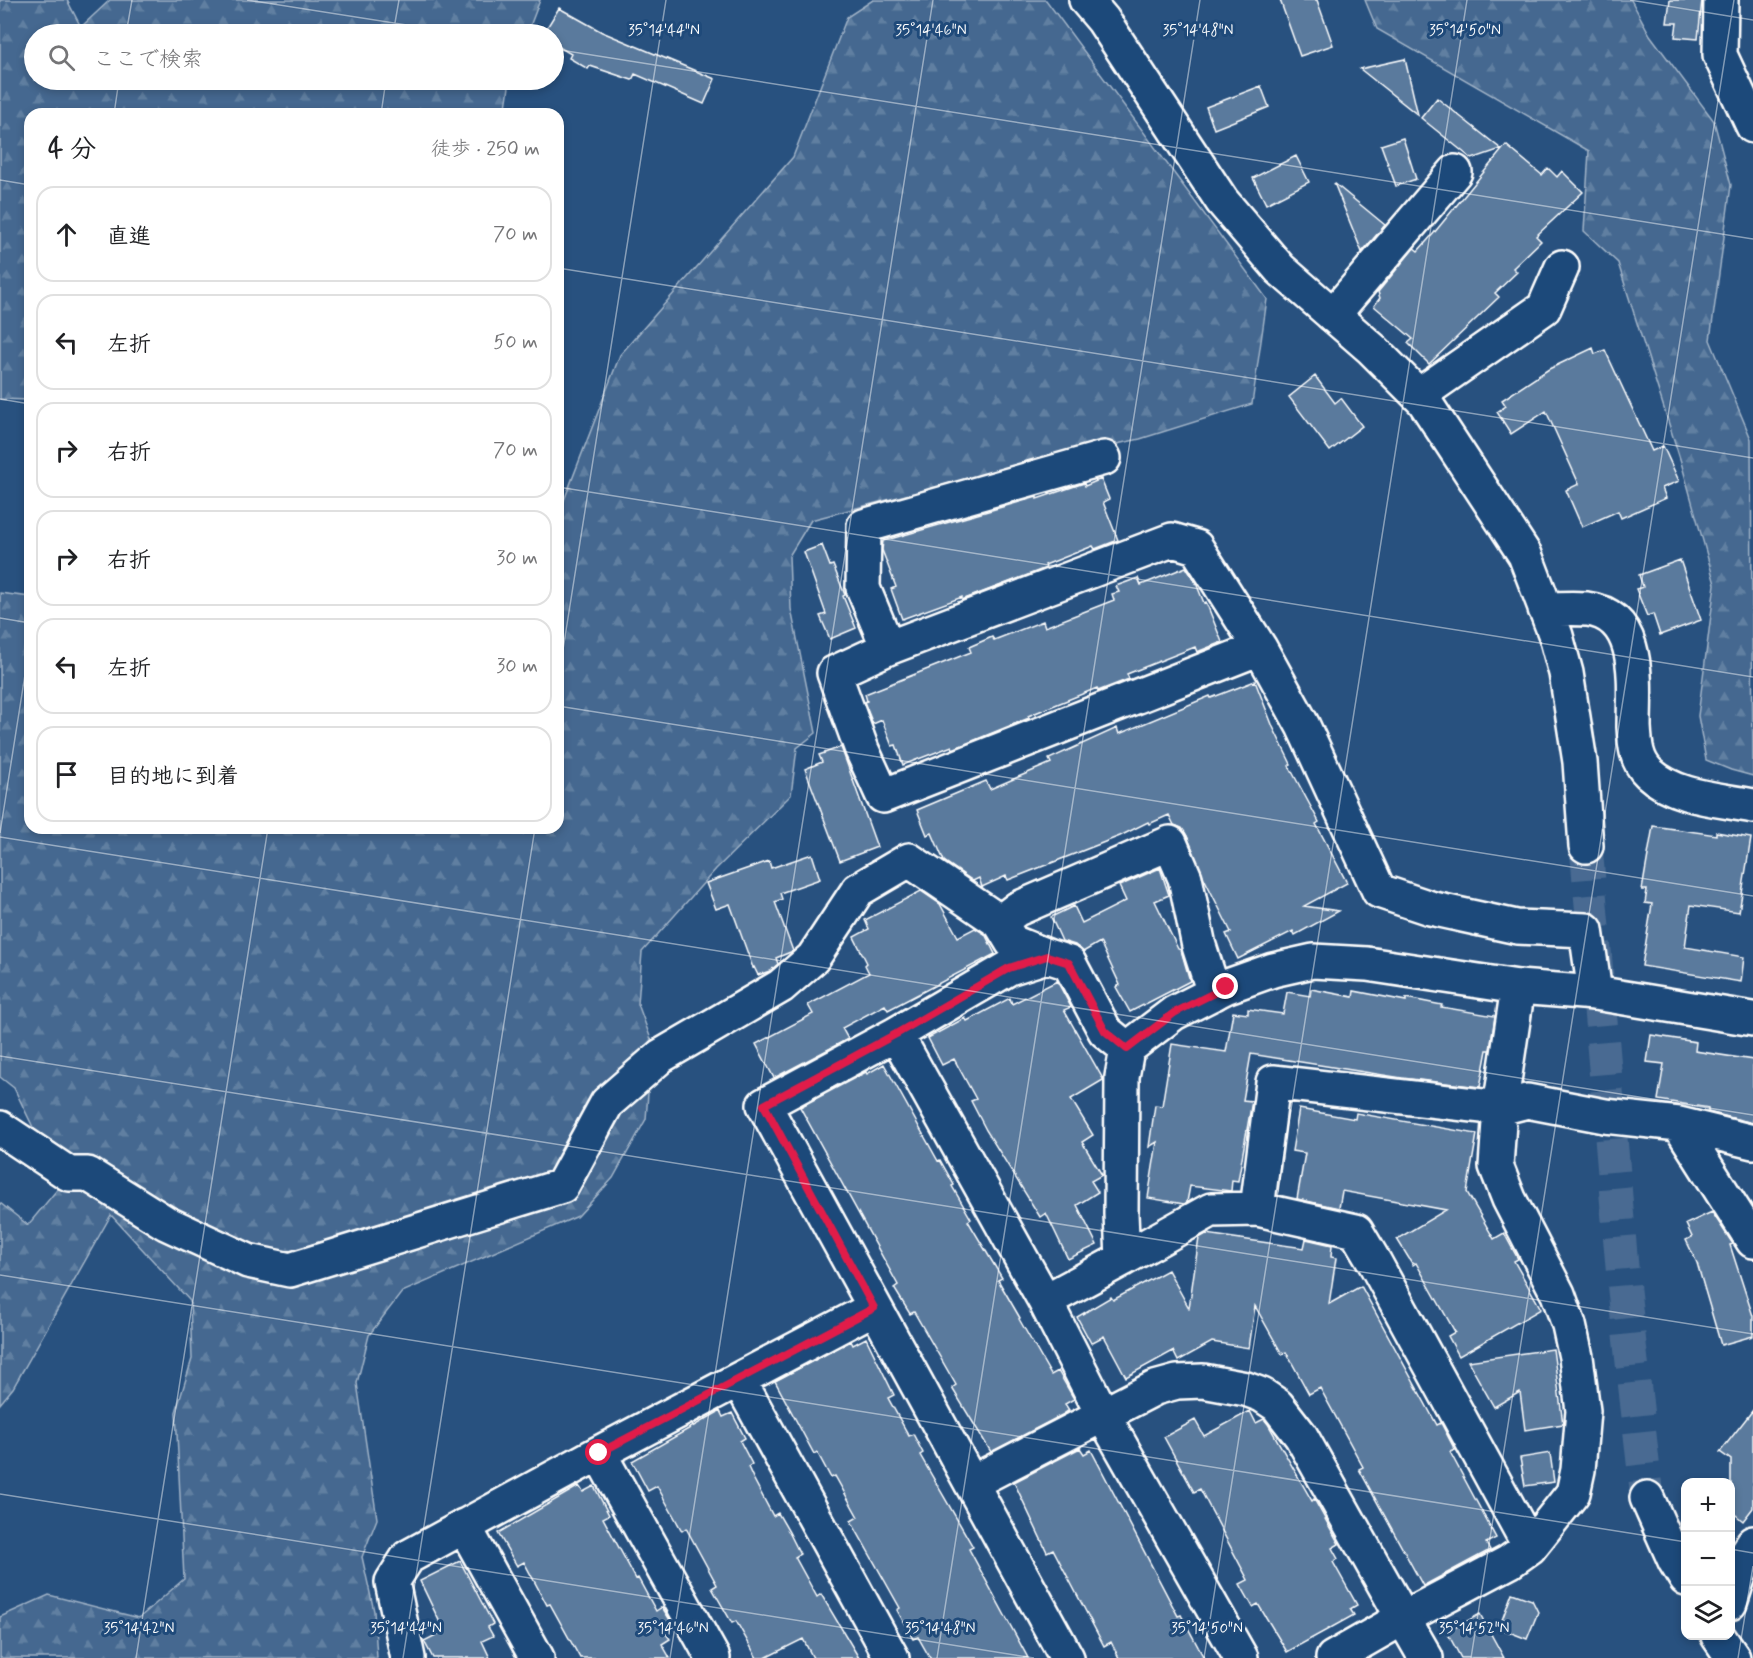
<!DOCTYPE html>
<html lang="ja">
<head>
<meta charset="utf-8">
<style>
  :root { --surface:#fff; --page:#f2f2f2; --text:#202124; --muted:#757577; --line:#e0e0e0 }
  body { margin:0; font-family:Mynerve,"Klee One",sans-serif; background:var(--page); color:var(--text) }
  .controls { position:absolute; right:18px; bottom:18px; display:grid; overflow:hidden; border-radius:12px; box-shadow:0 3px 9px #0003 }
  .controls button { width:54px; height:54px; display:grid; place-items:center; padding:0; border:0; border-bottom:2px solid var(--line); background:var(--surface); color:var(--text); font:30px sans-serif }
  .stop { position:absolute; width:18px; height:18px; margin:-14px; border:4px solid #e11d48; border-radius:50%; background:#fff }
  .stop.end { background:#e11d48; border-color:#fff; box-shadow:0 2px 6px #0008 }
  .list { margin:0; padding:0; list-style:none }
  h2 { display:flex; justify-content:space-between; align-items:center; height:78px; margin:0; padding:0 24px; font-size:26px }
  h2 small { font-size:20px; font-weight:400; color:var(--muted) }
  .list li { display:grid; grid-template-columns:39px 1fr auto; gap:18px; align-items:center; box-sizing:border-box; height:96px; margin:0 12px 12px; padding:0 12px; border:2px solid var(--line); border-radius:18px }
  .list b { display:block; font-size:22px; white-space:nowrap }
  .list em { font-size:20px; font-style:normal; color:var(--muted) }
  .icon { flex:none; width:33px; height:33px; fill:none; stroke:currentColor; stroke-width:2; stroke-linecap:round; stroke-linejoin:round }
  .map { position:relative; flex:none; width:1753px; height:1658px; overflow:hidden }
  .search { position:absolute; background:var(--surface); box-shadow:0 3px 9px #0003; left:24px; top:24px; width:540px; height:66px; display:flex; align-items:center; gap:15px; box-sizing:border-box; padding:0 21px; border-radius:33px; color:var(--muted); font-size:22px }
  .panel { position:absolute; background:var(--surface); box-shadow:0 3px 9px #0003; left:24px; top:108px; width:540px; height:726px; border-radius:18px }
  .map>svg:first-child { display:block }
  .forest { fill:url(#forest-firs); stroke:#a2b4c8; stroke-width:1.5 }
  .building { fill:#5a7a9d; stroke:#fff; stroke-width:1.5 }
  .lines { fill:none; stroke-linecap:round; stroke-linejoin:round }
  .tertiary-tunnel { stroke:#486b92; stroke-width:33; stroke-dasharray:33 16; stroke-linecap:butt }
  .minor-casing { stroke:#fff; stroke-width:38 }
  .tertiary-casing { stroke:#fff; stroke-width:38 }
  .minor { stroke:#1f4a7a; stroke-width:33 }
  .tertiary { stroke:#1f4a7a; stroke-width:33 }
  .route { stroke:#e11d48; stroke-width:8 }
  .ticks { fill:none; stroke:#fff; stroke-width:1.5; stroke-opacity:0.45 }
  .ticks-label { font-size:15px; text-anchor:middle; fill:#fff; stroke:#1f4a7a; stroke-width:6; stroke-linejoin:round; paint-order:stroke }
</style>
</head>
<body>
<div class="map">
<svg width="1753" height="1658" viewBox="0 0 1753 1658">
  <defs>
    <pattern id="forest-firs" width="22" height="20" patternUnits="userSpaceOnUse" patternTransform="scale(1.5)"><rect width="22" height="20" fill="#446890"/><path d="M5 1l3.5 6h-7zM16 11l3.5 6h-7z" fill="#607fa1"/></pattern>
  </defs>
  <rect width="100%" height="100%" fill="#28517f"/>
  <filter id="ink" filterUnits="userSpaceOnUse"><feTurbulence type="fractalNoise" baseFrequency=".0167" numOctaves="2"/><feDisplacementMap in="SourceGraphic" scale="12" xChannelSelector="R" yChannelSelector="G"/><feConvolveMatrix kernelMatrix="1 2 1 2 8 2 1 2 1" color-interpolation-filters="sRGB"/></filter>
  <g filter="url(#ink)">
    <!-- forest -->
    <path class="forest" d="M0 0H67L81 27 110 0H540L527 34H34V80H510L505 114H30V400L0 399Z
      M873 0H1046L1267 299 1252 404 1140 439 1023 464 811 520 789 556 791 609 816 733 797 748 791 795 716 869 642 952 638 1004 652 1042 646 1119 613 1178 578 1216 402 1292 369 1335 357 1383 377 1519 362 1557 374 1611 377 1658H0V1617L49 1595 139 1618 184 1579 176 1412 192 1359 190 1301 111 1215 13 1388 0 1404V1203L28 1225 61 1185 14 1088 0 1077V593L30 597V828H558V516L620 355 793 157 847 17Z
      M1365 0H1631L1650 35 1714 121 1731 185 1710 340 1751 439 1753 776 1731 770 1706 760 1698 716 1715 584 1681 462 1618 263 1584 231 1589 151 1377 29Z"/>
    <!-- building -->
    <path class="building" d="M1280 0H1317L1333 45 1300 56Z
      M1670 0H1702L1698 39 1675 37 1677 23H1667Z
      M559 8 602 32 715 79 704 104 635 74 632 80 590 66 588 69 569 58 571 54 554 44V34H543Z
      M1405 59 1418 115 1360 69Z
      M1261 86 1269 107 1214 129 1206 107Z
      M1437 98 1501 149 1472 159 1421 118Z
      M1403 138 1416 179 1396 186 1381 145Z
      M1506 145 1542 175 1548 168 1557 177 1562 171 1583 192 1536 236 1541 241 1513 268 1517 272 1495 293 1499 297 1429 364 1408 343 1413 339 1374 306 1380 298 1378 292 1414 248 1418 251 1434 233Z
      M1296 156 1309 182 1266 204 1253 178Z
      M1334 183 1385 225 1362 252Z
      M1593 348 1595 354 1605 350 1652 451 1663 446 1679 481 1662 488 1666 498 1621 518 1618 511 1582 527 1566 490 1579 484 1546 411 1511 434 1497 412 1506 406 1502 400 1549 369Z
      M1315 376 1335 403 1341 398 1362 426 1330 451 1289 397Z
      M1101 479 1109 499 1103 502 1118 540 1095 549 1093 546 1045 565 1046 568 962 600V597L902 619 891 589 896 587 882 550 883 541 1037 497V499L1084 483 1085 486Z
      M822 545 830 566 833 565 845 595 843 596 856 628 830 639 820 616 826 614 804 552Z
      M1680 560 1701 620 1660 635 1653 614 1647 616 1636 589 1643 587 1639 575Z
      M1186 567 1196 583 1204 603 1206 602 1222 642 1197 652 1195 647 1127 674 1129 679 1098 691 1097 688 1028 716 1029 718 953 749 952 746 903 765 896 745 892 746 882 720 873 724 864 702 867 701 865 694 971 652 969 647 992 637 994 640 1043 621 1045 627 1114 600 1112 594 1119 592 1116 586 1138 578 1141 585Z
      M1255 681 1273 727 1291 764 1289 766 1319 822 1316 824 1347 883 1304 906 1339 911 1295 935 1293 931 1238 959 1226 934 1231 932 1204 878 1187 836 1182 828 1174 825 1169 815 1149 824 1148 822 1120 836 1008 880 1006 876 982 887 979 878 973 881 944 861 932 833 927 835 917 810 986 781 990 789 1051 763 1049 759 1117 728 1119 734 1210 696 1211 698Z
      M841 747 877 847 840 861 805 769 822 762 819 755Z
      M1653 826 1716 835V832L1751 838 1739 912 1691 905 1685 947 1744 957 1741 982 1642 966 1652 904 1645 903 1647 890H1642Z
      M812 854 820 879 780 893 782 899 775 902 793 951 776 958 778 964 770 971 758 975 754 967 753 968 730 904 716 909 706 883 769 861 771 868Z
      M1160 868 1169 895 1155 901 1178 949 1181 950 1190 981 1130 1012 1116 987 1120 985 1100 942 1083 952 1075 945 1062 941 1051 917 1074 906 1082 923 1126 901 1119 886Z
      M921 891 940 904 958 937 975 928 985 934 995 954 888 1010 885 1005 842 1028 848 1039 774 1078 756 1044 813 1014 808 1005 869 973 865 965 867 963 854 937 869 929 865 920Z
      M1057 981 1071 1007 1064 1010 1103 1079V1080L1071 1099 1093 1135 1082 1142 1102 1175 1091 1181 1098 1192 1077 1205 1097 1245 1068 1259 1046 1213 1040 1217 986 1130 971 1101 976 1099 954 1059 942 1065 928 1038 965 1018 967 1021 1010 998 1012 1004Z
      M1311 989 1353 997 1354 991 1406 1001V998L1442 1005 1441 1007 1495 1016 1490 1050H1487L1480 1087 1402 1078 1251 1054 1243 1100 1252 1101 1238 1181 1232 1180 1231 1191 1190 1186 1187 1202 1184 1204 1148 1198 1157 1142 1149 1147 1155 1105 1162 1106 1172 1044 1226 1052 1233 1012 1248 1014V1009L1283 1014 1287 992 1310 996Z
      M1651 1035 1696 1042 1695 1051 1753 1060V1123L1708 1112V1108L1658 1100 1664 1064 1647 1062Z
      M884 1064 938 1161 940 1160 954 1185 952 1186 971 1219 968 1221 1002 1278 998 1280 1020 1318 1019 1319 1051 1375 1058 1371 1074 1399 1065 1404 1069 1410 1062 1415 991 1452 952 1388 956 1385 914 1312 910 1314 894 1288 898 1285 800 1107 866 1072 867 1074Z
      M1299 1109 1355 1119 1356 1113 1477 1134 1467 1192 1494 1239 1504 1233 1518 1259 1514 1261 1541 1309 1459 1356 1448 1336 1455 1332 1416 1263 1413 1265 1397 1239 1446 1210 1342 1191 1339 1208 1297 1199 1305 1153 1292 1151Z
      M1712 1212 1733 1244 1730 1245 1753 1316V1336L1721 1345 1697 1263 1686 1240 1692 1237 1686 1224Z
      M1206 1234 1304 1248 1306 1239 1332 1245 1331 1257 1336 1258 1329 1304 1361 1286 1437 1425 1441 1423 1455 1450 1450 1452 1496 1538 1486 1543 1490 1550 1423 1586 1359 1469 1363 1467 1320 1388 1309 1394 1286 1352 1282 1354 1255 1306 1249 1348 1212 1342 1178 1361 1173 1351 1126 1377 1104 1336 1091 1343 1077 1317 1111 1297 1113 1300 1168 1270 1189 1308 1199 1238Z
      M866 1338 894 1395 888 1398 909 1436 913 1434 923 1453 920 1455 973 1547 969 1549 1028 1658H930L918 1637 913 1639 897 1610 900 1608 851 1521 858 1517 835 1476 831 1478 817 1452 814 1454 775 1381 851 1341 853 1345Z
      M1553 1349 1563 1424 1525 1430 1520 1392 1494 1407 1468 1361Z
      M1753 1410V1508L1743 1521 1731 1511V1460L1720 1452Z
      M720 1411 723 1417 732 1413 745 1438 740 1441 752 1464 748 1467 753 1478 773 1516 778 1513 789 1532 800 1554 795 1557 817 1597 821 1594 859 1658H813L803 1639 765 1658H757L736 1621 732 1623 712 1588 717 1585 686 1528 682 1531 657 1486 648 1491 632 1461Z
      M1250 1411 1256 1423 1264 1419 1268 1424 1312 1501 1314 1499 1339 1544 1332 1548 1338 1559 1333 1562 1357 1605 1350 1609 1354 1615 1287 1652 1258 1604 1253 1607 1240 1584 1248 1580 1200 1489 1194 1492 1164 1437 1195 1420 1204 1436Z
      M1080 1448 1084 1454 1091 1450 1178 1616 1181 1615 1204 1658H1119L1111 1642 1104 1646 1053 1549 1047 1552 1014 1482Z
      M1550 1453 1554 1482 1525 1486 1520 1458Z
      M579 1486 583 1492 594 1486 609 1515 603 1518 636 1579 638 1578 656 1611 662 1607 675 1628 666 1634 670 1639 662 1644 670 1658H580L550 1604 547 1605 524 1562 517 1566 498 1533Z
      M460 1561 493 1624 488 1627 493 1636 482 1641 490 1658H433L424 1641 444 1631 420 1581Z
      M1512 1593 1532 1600 1538 1612 1527 1639 1499 1628Z
      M1480 1614 1504 1658H1461L1447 1632Z"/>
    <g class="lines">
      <!-- tertiary-tunnel -->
      <path class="tertiary-tunnel" d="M1586 846 1624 1290 1647 1498"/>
      <!-- minor casing -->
      <g class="minor-casing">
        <path id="minor" d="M1721 0 1720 55 1753 126
          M1333 315 1455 172
          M1419 395 1544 308 1562 267
          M888 648 863 588 864 526 1104 458
          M1260 648 883 796 862 750 834 673 888 648 1172 540 1196 547 1260 648 1303 726 1379 891 1430 908 1517 927 1586 930 1595 993
          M1000 922 1017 909 1170 843 1185 878 1199 946 1214 993
          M896 1034 1045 1301 1103 1415 1241 1658
          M1679 1124 1753 1241
          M0 1128 69 1174H88L166 1223 248 1261 290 1270 562 1186 607 1103 661 1056 781 986 813 958 858 890 909 860 1000 922 1012 942 1047 956
          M1257 1209 1273 1082 1500 1108 1527 1101 1605 1116 1679 1124 1753 1142
          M1123 1259 1211 1210 1257 1209 1356 1231 1375 1263 1530 1547
          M1045 1301 1123 1259 1121 1214 1122 1077 1127 1049 1105 1031 1069 963 1047 956 1009 968 896 1034 764 1105 1067 1658
          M739 1380 892 1658
          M599 1453 713 1658
          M971 1483 1155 1388 1177 1382 1203 1381 1246 1389 1262 1395 1277 1405 1301 1436 1403 1618 1509 1562 1530 1547 1573 1493 1578 1470 1583 1411 1576 1357 1569 1325 1558 1294 1509 1199 1496 1166 1500 1108 1518 987
          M464 1526 537 1658
          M1730 1603 1746 1554 1753 1543
          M408 1658 392 1582 408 1557 599 1453 874 1308"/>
      </g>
      <!-- tertiary casing -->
      <g class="tertiary-casing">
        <path id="tertiary" d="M1086 0 1103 20 1222 201 1280 269 1372 349 1424 401 1525 555 1556 636 1566 673 1580 762 1586 846
          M1545 609C1559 609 1573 608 1587 609 1643 616 1634 685 1634 727 1635 744 1636 761 1649 773 1676 798 1719 799 1753 806
          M1127 1049 1174 1013 1225 987 1273 970 1313 961 1367 964 1518 987 1595 993 1753 1019
          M1647 1498 1675 1561 1686 1579
          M1718 1636 1733 1658
          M1333 1658 1403 1618 1426 1658"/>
      </g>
      <!-- minor -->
      <use href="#minor" class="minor"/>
      <!-- tertiary -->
      <use href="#tertiary" class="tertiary"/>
    </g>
  </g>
  <g class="lines" filter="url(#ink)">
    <!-- route -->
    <path class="route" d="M599 1453 874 1308 764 1105 896 1034 1009 968 1047 956 1069 963 1105 1031 1127 1049 1174 1013 1226 987"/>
  </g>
  <!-- ticks -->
  <path class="ticks" d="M247 0 464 34M1630 0 1753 20M126 34 132 0M393 34 399 0M554 49 1753 239M114 114 119 80M381 114 386 80M0 180 30 185M558 268 1753 458M0 399 30 404M558 487 1753 677M0 618 30 623M558 681 666 0M558 706 1753 896M0 833 30 643M0 837 1753 1115M0 1056 1753 1334M0 1275 1686 1542M0 1494 1034 1658M1730 1549 1753 1553M136 1658 268 828M403 1658 535 828M670 1658 933 0M937 1658 1200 0M1204 1658 1467 0M1471 1658 1734 0M1738 1658 1753 1566"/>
  <g class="ticks-label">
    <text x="664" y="35">35°14'44"N</text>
    <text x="931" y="35">35°14'46"N</text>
    <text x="1198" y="35">35°14'48"N</text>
    <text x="1465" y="35">35°14'50"N</text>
    <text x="139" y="1633">35°14'42"N</text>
    <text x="406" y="1633">35°14'44"N</text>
    <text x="673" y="1633">35°14'46"N</text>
    <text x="940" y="1633">35°14'48"N</text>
    <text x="1207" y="1633">35°14'50"N</text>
    <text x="1474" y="1633">35°14'52"N</text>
  </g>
</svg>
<div class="controls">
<button>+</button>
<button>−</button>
<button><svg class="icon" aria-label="layers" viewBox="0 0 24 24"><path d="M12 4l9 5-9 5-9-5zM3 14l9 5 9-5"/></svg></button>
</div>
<div class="stop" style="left:599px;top:1453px"></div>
<div class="stop end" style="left:1226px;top:987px"></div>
<div class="search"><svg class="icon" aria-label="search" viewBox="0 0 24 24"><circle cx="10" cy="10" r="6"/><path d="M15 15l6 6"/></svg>ここで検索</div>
<section class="panel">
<h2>4 分<small>徒歩 · 250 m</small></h2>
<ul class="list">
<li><svg class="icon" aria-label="ahead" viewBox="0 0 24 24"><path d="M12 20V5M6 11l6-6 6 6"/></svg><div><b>直進</b></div><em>70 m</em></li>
<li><svg class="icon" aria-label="left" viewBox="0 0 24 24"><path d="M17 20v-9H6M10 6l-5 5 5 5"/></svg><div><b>左折</b></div><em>50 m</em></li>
<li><svg class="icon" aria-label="right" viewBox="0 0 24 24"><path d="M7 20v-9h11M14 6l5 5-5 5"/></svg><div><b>右折</b></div><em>70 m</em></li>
<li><svg class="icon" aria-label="right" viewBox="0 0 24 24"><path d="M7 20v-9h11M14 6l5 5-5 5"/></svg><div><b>右折</b></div><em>30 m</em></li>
<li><svg class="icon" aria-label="left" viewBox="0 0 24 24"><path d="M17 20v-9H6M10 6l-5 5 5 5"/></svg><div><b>左折</b></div><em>30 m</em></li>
<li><svg class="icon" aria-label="arrive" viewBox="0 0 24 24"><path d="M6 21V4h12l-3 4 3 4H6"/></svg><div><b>目的地に到着</b></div></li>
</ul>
</section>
</div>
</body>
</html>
